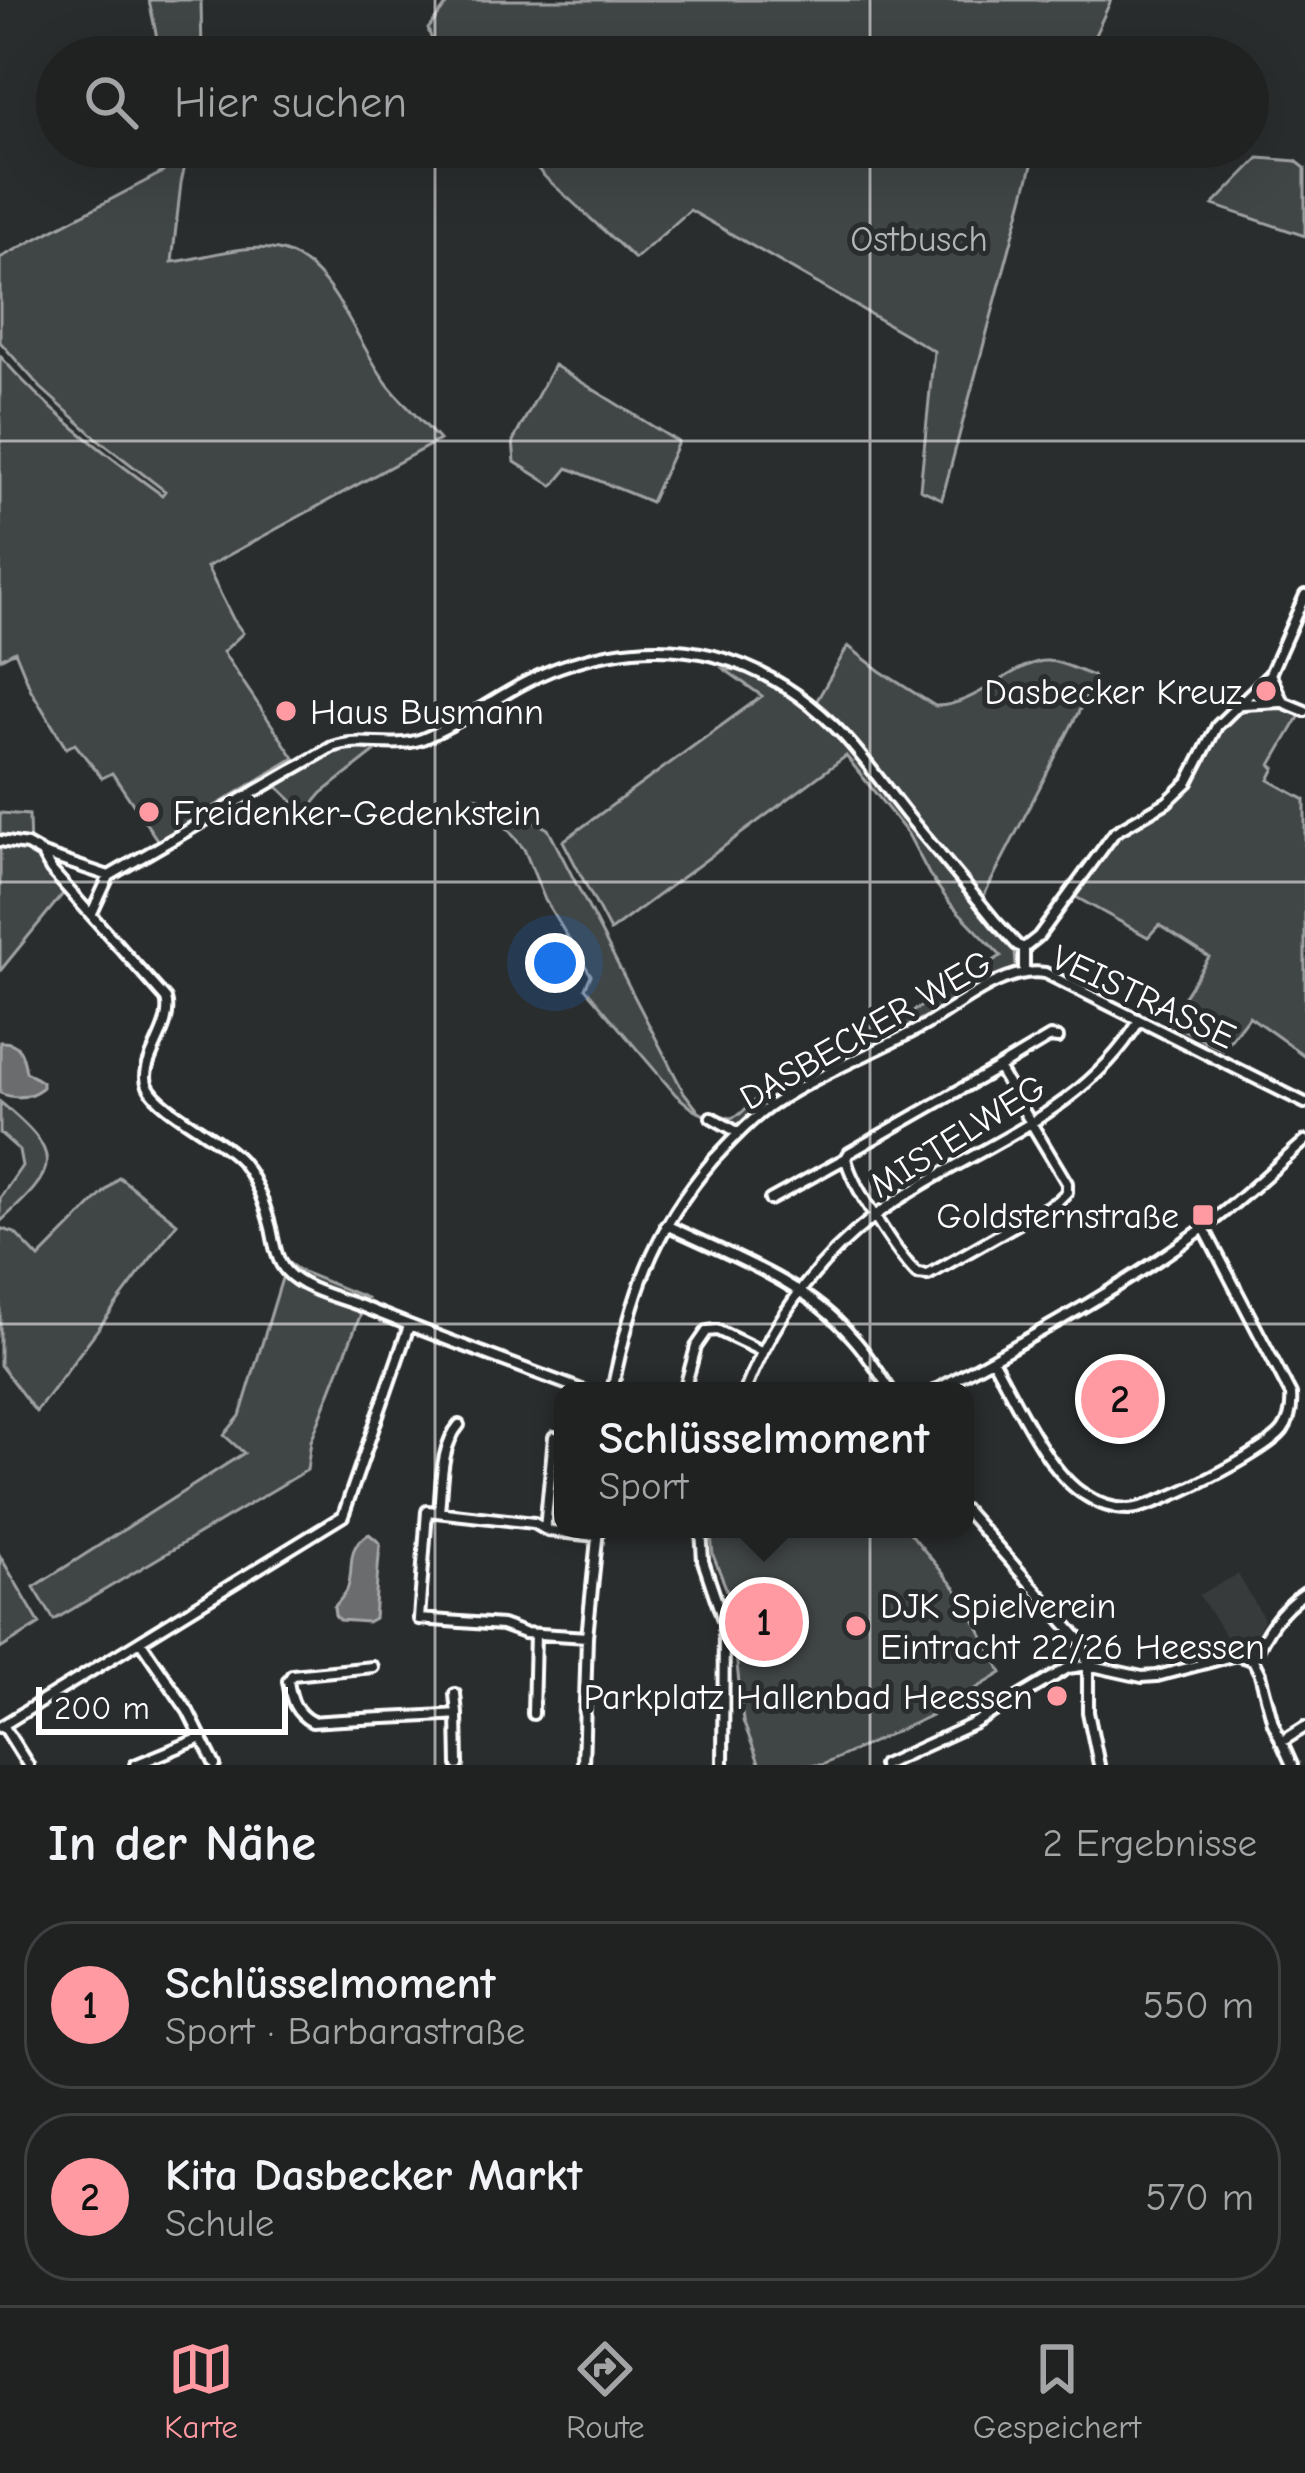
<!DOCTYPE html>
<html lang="de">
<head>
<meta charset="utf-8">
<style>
  :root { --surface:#202222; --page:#282a2a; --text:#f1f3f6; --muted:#a2a4a5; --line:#3d3f40; --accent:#ff9aa2 }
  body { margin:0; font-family:"Comic Neue",sans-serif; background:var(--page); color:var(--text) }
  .scale { position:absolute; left:36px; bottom:30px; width:252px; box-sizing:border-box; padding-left:12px; border:6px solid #fff; border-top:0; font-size:33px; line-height:42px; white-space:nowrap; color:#fff; -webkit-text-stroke:9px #2a2d2e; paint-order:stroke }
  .you { position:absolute; left:555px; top:963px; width:42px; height:42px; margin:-30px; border:9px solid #fff; border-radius:50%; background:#1a73e8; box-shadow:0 0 0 18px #1a73e833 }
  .badge { display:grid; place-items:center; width:78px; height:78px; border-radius:50%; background:var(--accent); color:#111; font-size:39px; font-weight:700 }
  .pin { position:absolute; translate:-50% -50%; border:6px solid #fff; box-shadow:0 3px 12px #0006 }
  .popup { position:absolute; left:554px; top:1382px; width:420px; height:156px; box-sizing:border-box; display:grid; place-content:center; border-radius:24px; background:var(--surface); filter:drop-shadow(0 3px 9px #0005); font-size:39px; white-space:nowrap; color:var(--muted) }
  .popup b { font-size:45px; color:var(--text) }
  .popup::after { content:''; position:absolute; left:50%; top:100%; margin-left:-24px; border:24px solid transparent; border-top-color:var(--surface) }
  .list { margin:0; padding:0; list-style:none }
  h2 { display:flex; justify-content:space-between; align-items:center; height:156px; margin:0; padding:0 48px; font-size:51px }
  h2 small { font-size:39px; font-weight:400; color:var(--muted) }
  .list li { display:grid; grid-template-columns:78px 1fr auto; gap:36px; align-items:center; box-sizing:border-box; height:168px; margin:0 24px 24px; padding:0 24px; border:3px solid var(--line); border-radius:48px }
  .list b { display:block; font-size:45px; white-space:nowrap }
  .list p { margin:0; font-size:39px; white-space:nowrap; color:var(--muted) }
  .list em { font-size:39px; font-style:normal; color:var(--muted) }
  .icon { flex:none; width:66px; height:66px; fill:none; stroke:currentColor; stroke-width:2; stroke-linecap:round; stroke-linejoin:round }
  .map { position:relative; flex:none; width:1305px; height:1765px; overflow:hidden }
  .search { position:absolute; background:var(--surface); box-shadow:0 12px 48px #0002; left:36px; right:36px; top:36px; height:132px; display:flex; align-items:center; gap:30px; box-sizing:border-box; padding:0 42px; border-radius:66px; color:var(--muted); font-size:45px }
  .sheet { height:540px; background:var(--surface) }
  nav { display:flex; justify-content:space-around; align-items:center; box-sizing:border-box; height:168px; border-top:3px solid var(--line); background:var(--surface); font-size:33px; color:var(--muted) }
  nav a { display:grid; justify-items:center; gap:6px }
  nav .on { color:var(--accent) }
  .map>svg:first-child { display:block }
  .built { fill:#373a3b }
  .green { fill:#414445; stroke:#a0a2a2; stroke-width:3 }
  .water { fill:#6a6c6d; stroke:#a6a7a7; stroke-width:3 }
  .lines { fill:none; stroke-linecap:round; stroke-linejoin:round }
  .minor-casing { stroke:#fff; stroke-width:16 }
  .minor { stroke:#2a2d2e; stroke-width:8 }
  .grid { fill:none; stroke:#fff; stroke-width:3; stroke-opacity:0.55 }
  .poi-dot { fill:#ff9aa2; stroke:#2a2d2e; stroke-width:4.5 }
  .labels { text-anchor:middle; stroke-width:10; stroke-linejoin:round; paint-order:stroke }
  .park-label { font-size:36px; fill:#b3b4b5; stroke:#2a2d2e }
  .poi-label { font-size:36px; fill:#fff; stroke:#2a2d2e; text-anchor:end }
  .street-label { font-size:36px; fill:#fff; stroke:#2a2d2e }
</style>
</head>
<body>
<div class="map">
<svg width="1305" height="1765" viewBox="0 0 1305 1765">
  <rect width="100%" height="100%" fill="#2a2d2e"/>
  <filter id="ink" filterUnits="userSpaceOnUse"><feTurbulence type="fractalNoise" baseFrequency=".00833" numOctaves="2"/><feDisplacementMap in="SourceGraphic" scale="24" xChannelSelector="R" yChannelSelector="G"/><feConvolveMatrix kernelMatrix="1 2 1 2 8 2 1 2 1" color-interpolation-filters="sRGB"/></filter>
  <g filter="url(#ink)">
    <!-- built -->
    <path class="built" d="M1110 1355 1139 1405 1121 1415 1123 1420 1094 1437 1081 1413 1113 1393 1104 1377 1098 1380 1090 1366Z
      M1238 1574 1264 1619 1254 1641 1248 1646 1234 1649 1199 1595Z"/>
    <!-- green -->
    <path class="green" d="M149 0H201L202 57H161Z
      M450 0H1111L1085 57H438L428 29Z
      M145 147H189L181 183 172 262C206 258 247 242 282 251 336 267 356 345 389 386 404 405 423 422 439 440L207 567 233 619 243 633 223 652 294 758 158 841 112 773 102 778 75 744 66 748 31 690 15 651 0 659V356C47 410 104 453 162 495L165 491 99 440 41 388 0 342V258L163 172 165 163Z
      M518 147H1037L942 499 920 489 934 351 690 210 635 259 545 177Z
      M1259 158 1296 161 1305 168V236L1213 205Z
      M554 365 678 442 651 502 568 468 553 486 515 462 513 441Z
      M848 646 880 671 935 706C976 707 1017 659 1048 661 1063 662 1079 671 1093 676L1095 680 983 897 1014 937 1016 967 783 1095 740 1127 731 1125 717 1117 720 1115 731 1118 740 1114 770 1086 866 1041 1001 956 949 902 929 874 908 834 846 756 610 931 563 841 762 696 724 669 747 671 809 709 816 702Z
      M1257 705H1278L1302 712 1271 765 1275 768 1269 780 1305 800V1056L1249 1016 1223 1050 1168 1022 1209 957 1159 925 1148 937 1074 896C1088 874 1103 844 1125 829 1146 814 1170 808 1187 787 1217 752 1208 722 1257 705Z
      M353 746 376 751 322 793 305 813 275 784 327 755Z
      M474 796 512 809 548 829 683 1091 699 1112 727 1126 694 1110 676 1095 585 988 591 975 545 900 524 849 499 818Z
      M0 813 29 815 30 851 66 890 0 971Z
      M0 1102C64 1155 60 1168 0 1222V1198L22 1166 19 1150 0 1133Z
      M119 1177 177 1223 36 1412 0 1365V1228L15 1233 39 1258Z
      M287 1262 300 1271 367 1298 311 1441 307 1470 54 1620 34 1587 244 1453 224 1435 240 1416Z
      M722 1529H907L964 1599 1002 1673 932 1715 822 1765H760L743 1721 730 1598 713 1555 711 1535Z
      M0 1556 40 1624 0 1649Z"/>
    <!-- water -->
    <path class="water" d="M0 1042C21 1041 23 1055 26 1072L42 1082V1088C29 1098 16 1100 0 1093Z
      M369 1534 380 1543 374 1618 367 1622 339 1620 335 1615 334 1607C336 1605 346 1593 347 1590 356 1567 343 1549 369 1534Z"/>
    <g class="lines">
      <!-- minor casing -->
      <g class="minor-casing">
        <path id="minor" d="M1271 676 1283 702 1305 711
          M1242 704 1281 702
          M0 841 27 845 43 854 109 876 332 747C362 736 392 750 422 739 470 720 512 684 560 667 669 628 765 653 844 736 867 761 886 789 907 815 936 850 966 885 995 921L1017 945 1024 948
          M43 856 51 870 166 999C175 1028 137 1063 148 1086 159 1110 221 1138 241 1161 256 1179 265 1205 271 1228 274 1242 276 1260 286 1271 303 1290 338 1297 361 1306 435 1336 510 1363 585 1391
          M91 915 109 876
          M1024 948 1038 937 1115 832 1167 802 1188 782 1217 726 1270 674 1305 595
          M1024 948V971
          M998 1068 1067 1183V1192L1058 1201 928 1275 917 1274C898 1255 850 1183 846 1158L849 1153Z
          M998 1068 1050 1037 1058 1038
          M711 1117 739 1133
          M770 1200 846 1158
          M666 1225C731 1256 804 1281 852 1337 867 1353 879 1373 891 1391
          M992 1359C1014 1397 1048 1474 1085 1495 1097 1503 1113 1509 1128 1509 1156 1509 1267 1452 1283 1430 1290 1420 1292 1407 1291 1395L1204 1228
          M612 1391C631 1298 651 1232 714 1159 733 1139 752 1118 775 1103 821 1073 874 1053 922 1027 958 1007 1003 966 1045 973L1305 1103
          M684 1391 696 1347 707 1331 717 1330 761 1351
          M745 1391C772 1322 815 1262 875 1216 963 1150 1080 1120 1139 1021
          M934 1391C1023 1341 1115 1293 1198 1232 1236 1205 1271 1171 1305 1141
          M965 1510 1080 1640 1088 1665V1712L1099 1765
          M439 1512C442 1484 440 1447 459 1425
          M545 1529 554 1437
          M701 1529 703 1561 724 1623 723 1765
          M587 1637 524 1633 502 1625 419 1619 427 1511 534 1523 548 1531 597 1536
          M140 1641 188 1711 215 1765
          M373 1667 292 1675 288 1681C291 1700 295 1713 312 1722 361 1718 409 1718 457 1714L458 1765
          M455 1694 457 1714
          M533 1714 535 1634
          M3 1725 28 1765
          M0 1727 343 1516 409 1326
          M1281 1742 1305 1727
          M135 1765 201 1738
          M583 1765 587 1637 598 1529
          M883 1765 973 1724 1068 1668 1088 1665 1142 1677 1157 1676 1236 1655 1253 1660
          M1292 1765 1273 1723 1260 1674 1253 1660C1266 1632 1279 1610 1305 1593"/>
      </g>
      <!-- minor -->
      <use href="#minor" class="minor"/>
    </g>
  </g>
  <!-- grid -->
  <path class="grid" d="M435 0V57M870 0V57M435 147V1765M870 147V1765M0 441H1305M0 882H1305M0 1324H1305"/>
  <!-- markers -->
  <g class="poi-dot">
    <circle cx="1266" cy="691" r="12"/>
    <circle cx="286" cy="711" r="12"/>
    <circle cx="149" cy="812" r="12"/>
    <rect x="1191" y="1203" width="24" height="24" rx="6"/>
    <circle cx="856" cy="1626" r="12"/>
    <circle cx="1057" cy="1696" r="12"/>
  </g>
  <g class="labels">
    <!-- park labels -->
    <g class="park-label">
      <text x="919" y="251">Ostbusch</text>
    </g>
    <!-- poi labels -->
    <g class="poi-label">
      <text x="1242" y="704">Dasbecker Kreuz</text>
      <text x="310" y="724" text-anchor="start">Haus Busmann</text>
      <text x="173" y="825" text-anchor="start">Freidenker-Gedenkstein</text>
      <text x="1179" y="1228">Goldsternstraße</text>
      <text x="880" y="1618" text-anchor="start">DJK Spielverein<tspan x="880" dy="41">Eintracht 22/26 Heessen</tspan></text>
      <text x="1033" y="1709">Parkplatz Hallenbad Heessen</text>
    </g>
    <!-- street labels -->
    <g class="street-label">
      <text transform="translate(1144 996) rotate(25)" y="13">VEISTRASSE</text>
      <text transform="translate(865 1029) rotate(-30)" y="13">DASBECKER WEG</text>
      <text transform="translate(957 1135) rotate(-32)" y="13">MISTELWEG</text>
    </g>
  </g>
</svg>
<div class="scale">200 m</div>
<div class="you"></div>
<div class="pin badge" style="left:764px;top:1622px">1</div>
<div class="popup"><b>Schlüsselmoment</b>Sport</div>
<div class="pin badge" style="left:1120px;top:1399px">2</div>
<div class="search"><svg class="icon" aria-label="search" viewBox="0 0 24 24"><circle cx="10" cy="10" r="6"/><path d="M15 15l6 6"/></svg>Hier suchen</div>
</div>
<section class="sheet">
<h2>In der Nähe<small>2 Ergebnisse</small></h2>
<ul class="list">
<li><span class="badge">1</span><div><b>Schlüsselmoment</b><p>Sport · Barbarastraße</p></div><em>550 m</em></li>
<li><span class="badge">2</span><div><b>Kita Dasbecker Markt</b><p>Schule</p></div><em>570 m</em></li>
</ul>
</section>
<nav>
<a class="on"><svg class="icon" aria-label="map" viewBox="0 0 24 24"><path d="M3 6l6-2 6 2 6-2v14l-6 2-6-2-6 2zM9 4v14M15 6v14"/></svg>Karte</a>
<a><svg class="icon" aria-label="directions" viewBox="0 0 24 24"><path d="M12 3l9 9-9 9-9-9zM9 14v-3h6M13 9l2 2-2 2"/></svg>Route</a>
<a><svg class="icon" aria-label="saved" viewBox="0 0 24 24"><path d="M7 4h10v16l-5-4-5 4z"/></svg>Gespeichert</a>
</nav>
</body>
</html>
